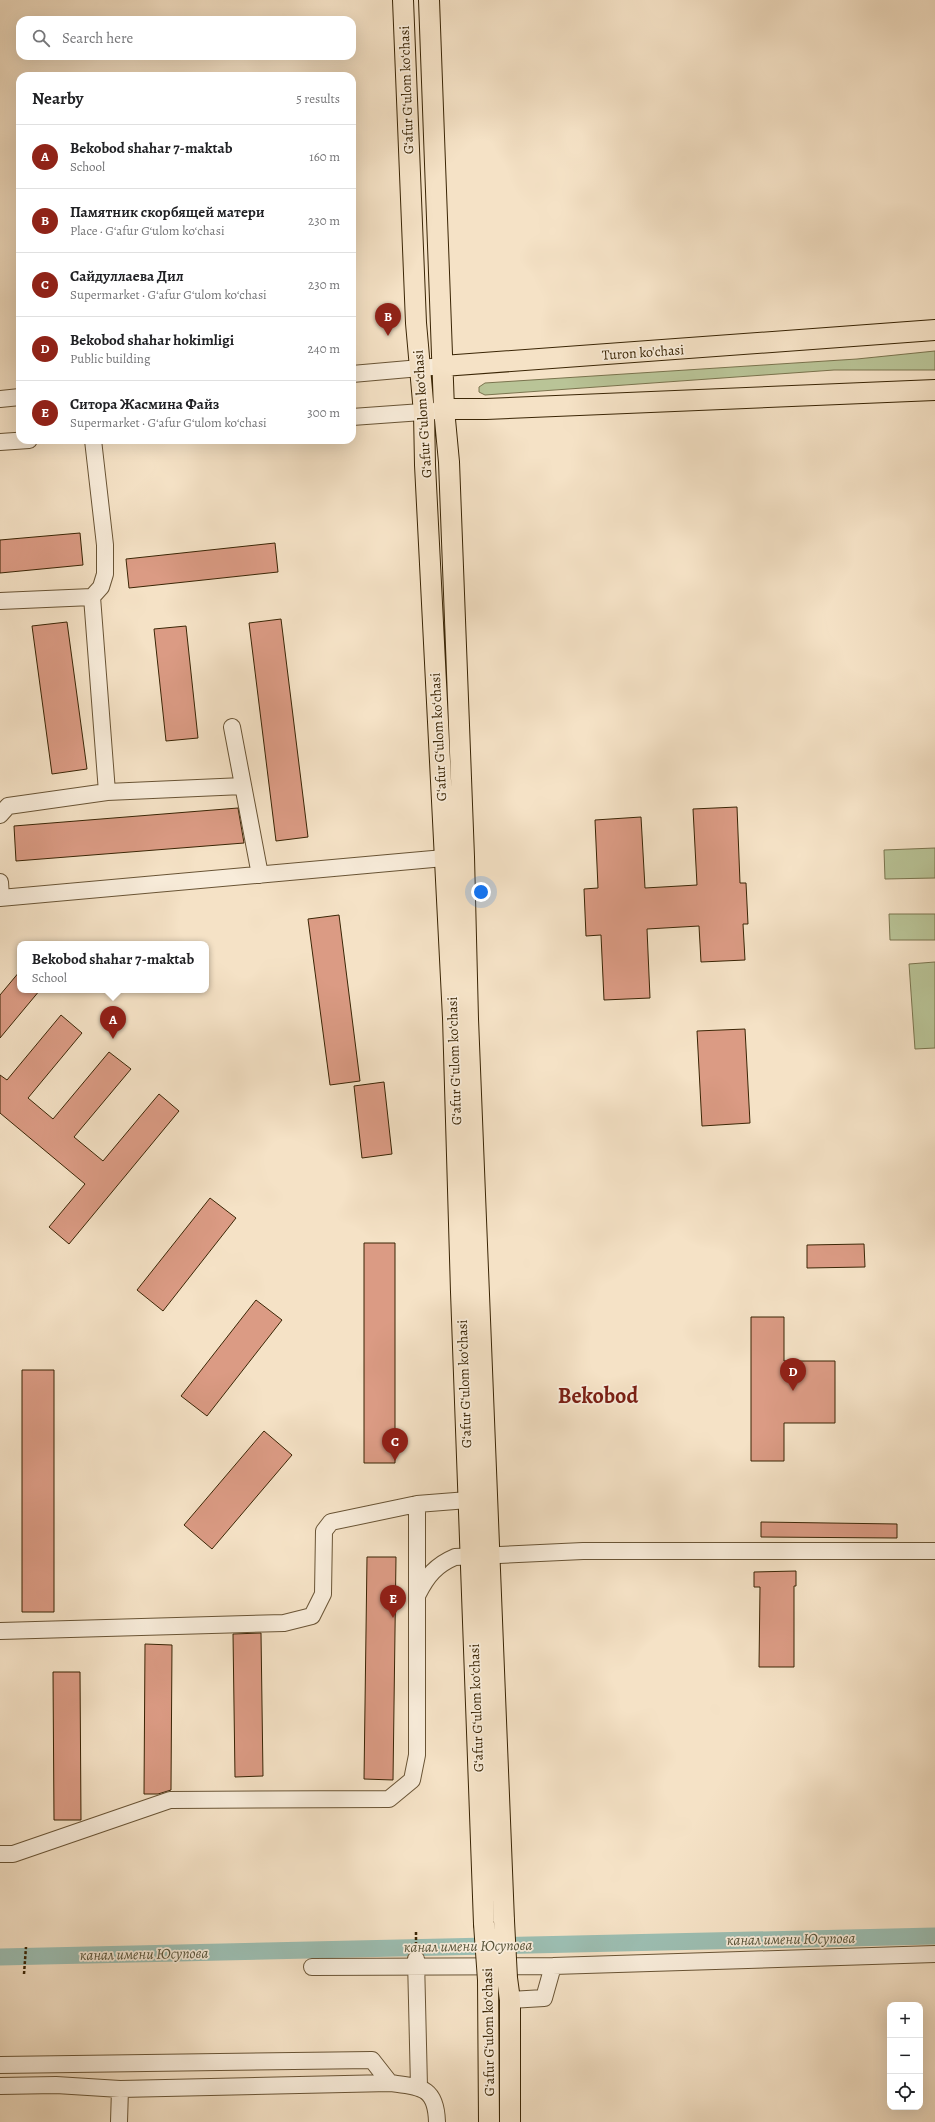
<!DOCTYPE html>
<html lang="en">
<head>
<meta charset="utf-8">
<style>
  :root { --surface:#fff; --page:#f6f6f6; --text:#202124; --muted:#757577; --line:#e0e0e0; --accent:#8f2418 }
  body { margin:0; font-family:Alegreya,serif; background:var(--page); color:var(--text) }
  .controls { position:absolute; right:12px; bottom:12px; display:grid; overflow:hidden; border-radius:8px; box-shadow:0 4px 16px #0002 }
  .controls button { width:36px; height:36px; display:grid; place-items:center; padding:0; border:0; border-bottom:1px solid var(--line); background:var(--surface); color:var(--text); font:20px sans-serif }
  .you { position:absolute; left:481px; top:892px; width:14px; height:14px; margin:-10px; border:3px solid #fff; border-radius:50%; background:#1a73e8; box-shadow:0 0 0 6px #1a73e833 }
  .badge { display:grid; place-items:center; width:26px; height:26px; border-radius:50%; background:var(--accent); color:#fff; font-size:13px; font-weight:700 }
  .pin { position:absolute; translate:-50% -33px; filter:drop-shadow(0 1px 2px #0008) }
  .pin::after { content:''; position:absolute; top:21px; width:14px; height:12px; background:inherit; clip-path:polygon(0 0,100% 0,50% 100%) }
  .popup { position:absolute; left:17px; top:941px; width:192px; height:52px; box-sizing:border-box; display:grid; place-content:center; border-radius:8px; background:var(--surface); filter:drop-shadow(0 1px 3px #0005); font-size:13px; white-space:nowrap; color:var(--muted) }
  .popup b { font-size:15px; color:var(--text) }
  .popup::after { content:''; position:absolute; left:50%; top:100%; margin-left:-8px; border:8px solid transparent; border-top-color:var(--surface) }
  .list { margin:0; padding:0; list-style:none }
  h2 { display:flex; justify-content:space-between; align-items:center; height:52px; margin:0; padding:0 16px; font-size:17px }
  h2 small { font-size:13px; font-weight:400; color:var(--muted) }
  .list li { display:grid; grid-template-columns:26px 1fr auto; gap:12px; align-items:center; box-sizing:border-box; height:64px; padding:0 16px; border-top:1px solid var(--line) }
  .list b { display:block; font-size:15px; white-space:nowrap }
  .list p { margin:0; font-size:13px; white-space:nowrap; color:var(--muted) }
  .list em { font-size:13px; font-style:normal; color:var(--muted) }
  .icon { flex:none; width:22px; height:22px; fill:none; stroke:currentColor; stroke-width:2; stroke-linecap:round; stroke-linejoin:round }
  .map { position:relative; flex:none; width:935px; height:2122px; overflow:hidden }
  .search { position:absolute; background:var(--surface); box-shadow:0 4px 16px #0002; left:16px; top:16px; width:340px; height:44px; display:flex; align-items:center; gap:10px; box-sizing:border-box; padding:0 14px; border-radius:12px; color:var(--muted); font-size:15px }
  .panel { position:absolute; background:var(--surface); box-shadow:0 4px 16px #0002; left:16px; top:72px; width:340px; height:372px; border-radius:12px }
  .map>svg:first-child { display:block }
  .green { fill:#b9c497; stroke:#7a744e }
  .lines { fill:none; stroke-linecap:round; stroke-linejoin:round }
  .canal { stroke:#9cbeb2; stroke-width:17 }
  .building { fill:#db9b84; stroke:#3a2505 }
  .minor-casing { stroke:#695435; stroke-width:18 }
  .major-casing { stroke:#3a2505; stroke-width:22 }
  .path { stroke:#3a2505; stroke-width:2.5; stroke-dasharray:3 2; stroke-linecap:butt }
  .minor { stroke:#f8ecda; stroke-width:16 }
  .major { stroke:#f5e2c6; stroke-width:20 }
  .major-bridge-casing { stroke:#3a2505; stroke-width:22; stroke-linecap:butt }
  .major-bridge { stroke:#f5e2c6; stroke-width:20 }
  .labels { text-anchor:middle; stroke-width:3.5; stroke-linejoin:round; paint-order:stroke }
  .street-label { font-size:14px; fill:#3a2505; stroke:#f8ecda }
  .water-label { font-size:15px; font-style:italic; fill:#575339; stroke:#f8ecda }
  .town-label { font-size:22px; font-weight:bold; fill:#7a1f14; stroke:#f8ecda }
</style>
</head>
<body>
<div class="map">
<svg width="935" height="2122" viewBox="0 0 935 2122">
  <rect width="100%" height="100%" fill="#f5e2c6"/>
  <filter id="stains"><feTurbulence type="fractalNoise" baseFrequency=".005" numOctaves="4"/><feColorMatrix values="0 0 0 0 .2 0 0 0 0 .09 0 0 0 0 .02 0 0 0 .5 -.17"/></filter>
  <radialGradient id="worn" r=".72"><stop offset=".6" stop-color="#630" stop-opacity="0"/><stop offset="1" stop-color="#630" stop-opacity=".3"/></radialGradient>
  <!-- green -->
  <path class="green" d="M935 351V370H834L485 395 479 392V387L485 383 857 359Z
    M935 848V878L885 879 884 850Z
    M935 914V940H890L889 914Z
    M935 962V1048L915 1049 909 964Z"/>
  <g class="lines">
    <!-- canal -->
    <path class="canal" d="M0 1957 935 1936"/>
  </g>
  <!-- building -->
  <path class="building" d="M80 533 83 565 0 573V540Z
    M275 543 278 572 129 588 126 559Z
    M281 619 308 837 276 841 249 623Z
    M67 622 87 769 52 774 32 626Z
    M186 626 198 738 166 741 154 629Z
    M737 807 740 883H746L748 924H743L745 960 701 962 699 926 647 929 650 998 604 1000 601 935 586 936 584 889 598 888 595 820 641 817 645 888 697 885 693 809Z
    M238 808 244 843 16 861 14 826Z
    M339 915 360 1081 330 1085 308 919Z
    M20 971V990H40L0 1038V995Z
    M61 1015 82 1033 28 1098 53 1119 109 1052 131 1069 74 1137 103 1161 159 1094 179 1111 69 1244 49 1227 85 1184 0 1113V1075L7 1080Z
    M745 1029 750 1123 702 1126 697 1031Z
    M384 1082 392 1154 362 1158 354 1086Z
    M210 1198 236 1218 163 1311 137 1290Z
    M364 1243H395V1463H364Z
    M864 1244 865 1267 807 1268V1245Z
    M256 1300 282 1320 207 1416 181 1396Z
    M751 1317H784V1361H835V1423H784V1461H751Z
    M22 1370H54V1612H22Z
    M264 1431 292 1455 212 1549 184 1525Z
    M761 1522 897 1524V1538L761 1537Z
    M367 1557H396L393 1780 364 1779Z
    M796 1571V1586H794V1667H759L760 1587H754V1572Z
    M261 1633 263 1776 235 1777 233 1634Z
    M145 1644 172 1645 171 1790 158 1794H144Z
    M53 1672H80L81 1820H54Z"/>
  <g class="lines">
    <!-- minor casing -->
    <g class="minor-casing">
      <path id="minor" d="M352 374 443 366
        M0 399 20 397
        M352 417 436 411
        M93 440 105 545V574L101 587 92 597 107 792
        M0 442 29 440
        M0 601 92 597
        M232 727 260 875
        M0 815 8 806 107 792 243 786
        M0 882 1 898
        M0 898 444 858
        M418 1594C427 1576 436 1565 455 1557L583 1551H935
        M0 1631 284 1623 312 1616 323 1594 324 1531 331 1522 417 1504 468 1500
        M0 1854H13L170 1800 389 1799 412 1780 417 1755V1504
        M416 1959 419 2087
        M312 1967 553 1966 935 1954
        M510 2000 544 1998 553 1966
        M0 2065 372 2060 390 2083
        M0 2086 56 2085 120 2089 390 2083C420 2087 436 2086 437 2122
        M119 2122 120 2089"/>
    </g>
    <!-- major casing -->
    <g class="major-casing">
      <path id="major" d="M403 0 416 323 424 413 425 465 453 1018 461 1292 484 1924
        M429 0 444 409 449 462 464 857 468 1019 504 1921
        M443 366 935 330
        M444 409H486L935 390
        M507 1978 510 2000V2122
        M488 1980 489 2122"/>
    </g>
    <!-- path -->
    <path class="path" d="M416 1932V1944
      M24 1974 26 1947"/>
    <!-- minor -->
    <use href="#minor" class="minor"/>
    <!-- major -->
    <use href="#major" class="major"/>
    <!-- major-bridge casing -->
    <g class="major-bridge-casing">
      <path id="major-bridge" d="M504 1921 507 1978
        M484 1924 488 1980"/>
    </g>
    <!-- major-bridge -->
    <use href="#major-bridge" class="major-bridge"/>
  </g>
  <g class="labels">
    <!-- street labels -->
    <g class="street-label">
      <text transform="translate(406 90) rotate(-92)" y="5">Gʻafur Gʻulom koʻchasi</text>
      <text transform="translate(643 352) rotate(-4)" y="5">Turon ko'chasi</text>
      <text transform="translate(422 414) rotate(-94)" y="5">Gʻafur Gʻulom koʻchasi</text>
      <text transform="translate(438 737) rotate(-93)" y="5">Gʻafur Gʻulom koʻchasi</text>
      <text transform="translate(454 1061) rotate(-92)" y="5">Gʻafur Gʻulom koʻchasi</text>
      <text transform="translate(464 1384) rotate(-92)" y="5">Gʻafur Gʻulom koʻchasi</text>
      <text transform="translate(476 1708) rotate(-92)" y="5">Gʻafur Gʻulom koʻchasi</text>
      <text transform="translate(488 2032) rotate(-91)" y="5">Gʻafur Gʻulom koʻchasi</text>
    </g>
    <!-- water labels -->
    <g class="water-label">
      <text transform="translate(791 1939) rotate(-1)" y="5">канал имени Юсупова</text>
      <text transform="translate(468 1946) rotate(-1)" y="5">канал имени Юсупова</text>
      <text transform="translate(144 1954) rotate(-1)" y="5">канал имени Юсупова</text>
    </g>
    <!-- town labels -->
    <g class="town-label">
      <text x="598" y="1403">Bekobod</text>
    </g>
  </g>
  <rect width="100%" height="100%" filter="url(#stains)"/>
  <rect width="100%" height="100%" fill="url(#worn)"/>
</svg>
<div class="controls">
<button>+</button>
<button>−</button>
<button><svg class="icon" aria-label="locate" viewBox="0 0 24 24"><circle cx="12" cy="12" r="6"/><path d="M12 2v4M12 18v4M2 12h4M18 12h4"/></svg></button>
</div>
<div class="you"></div>
<div class="pin badge" style="left:113px;top:1039px">A</div>
<div class="popup"><b>Bekobod shahar 7-maktab</b>School</div>
<div class="pin badge" style="left:388px;top:336px">B</div>
<div class="pin badge" style="left:395px;top:1461px">C</div>
<div class="pin badge" style="left:793px;top:1391px">D</div>
<div class="pin badge" style="left:393px;top:1618px">E</div>
<div class="search"><svg class="icon" aria-label="search" viewBox="0 0 24 24"><circle cx="10" cy="10" r="6"/><path d="M15 15l6 6"/></svg>Search here</div>
<section class="panel">
<h2>Nearby<small>5 results</small></h2>
<ul class="list">
<li><span class="badge">A</span><div><b>Bekobod shahar 7-maktab</b><p>School</p></div><em>160 m</em></li>
<li><span class="badge">B</span><div><b>Памятник скорбящей матери</b><p>Place · Gʻafur Gʻulom koʻchasi</p></div><em>230 m</em></li>
<li><span class="badge">C</span><div><b>Сайдуллаева Дил</b><p>Supermarket · Gʻafur Gʻulom koʻchasi</p></div><em>230 m</em></li>
<li><span class="badge">D</span><div><b>Bekobod shahar hokimligi</b><p>Public building</p></div><em>240 m</em></li>
<li><span class="badge">E</span><div><b>Ситора Жасмина Файз</b><p>Supermarket · Gʻafur Gʻulom koʻchasi</p></div><em>300 m</em></li>
</ul>
</section>
</div>
</body>
</html>
